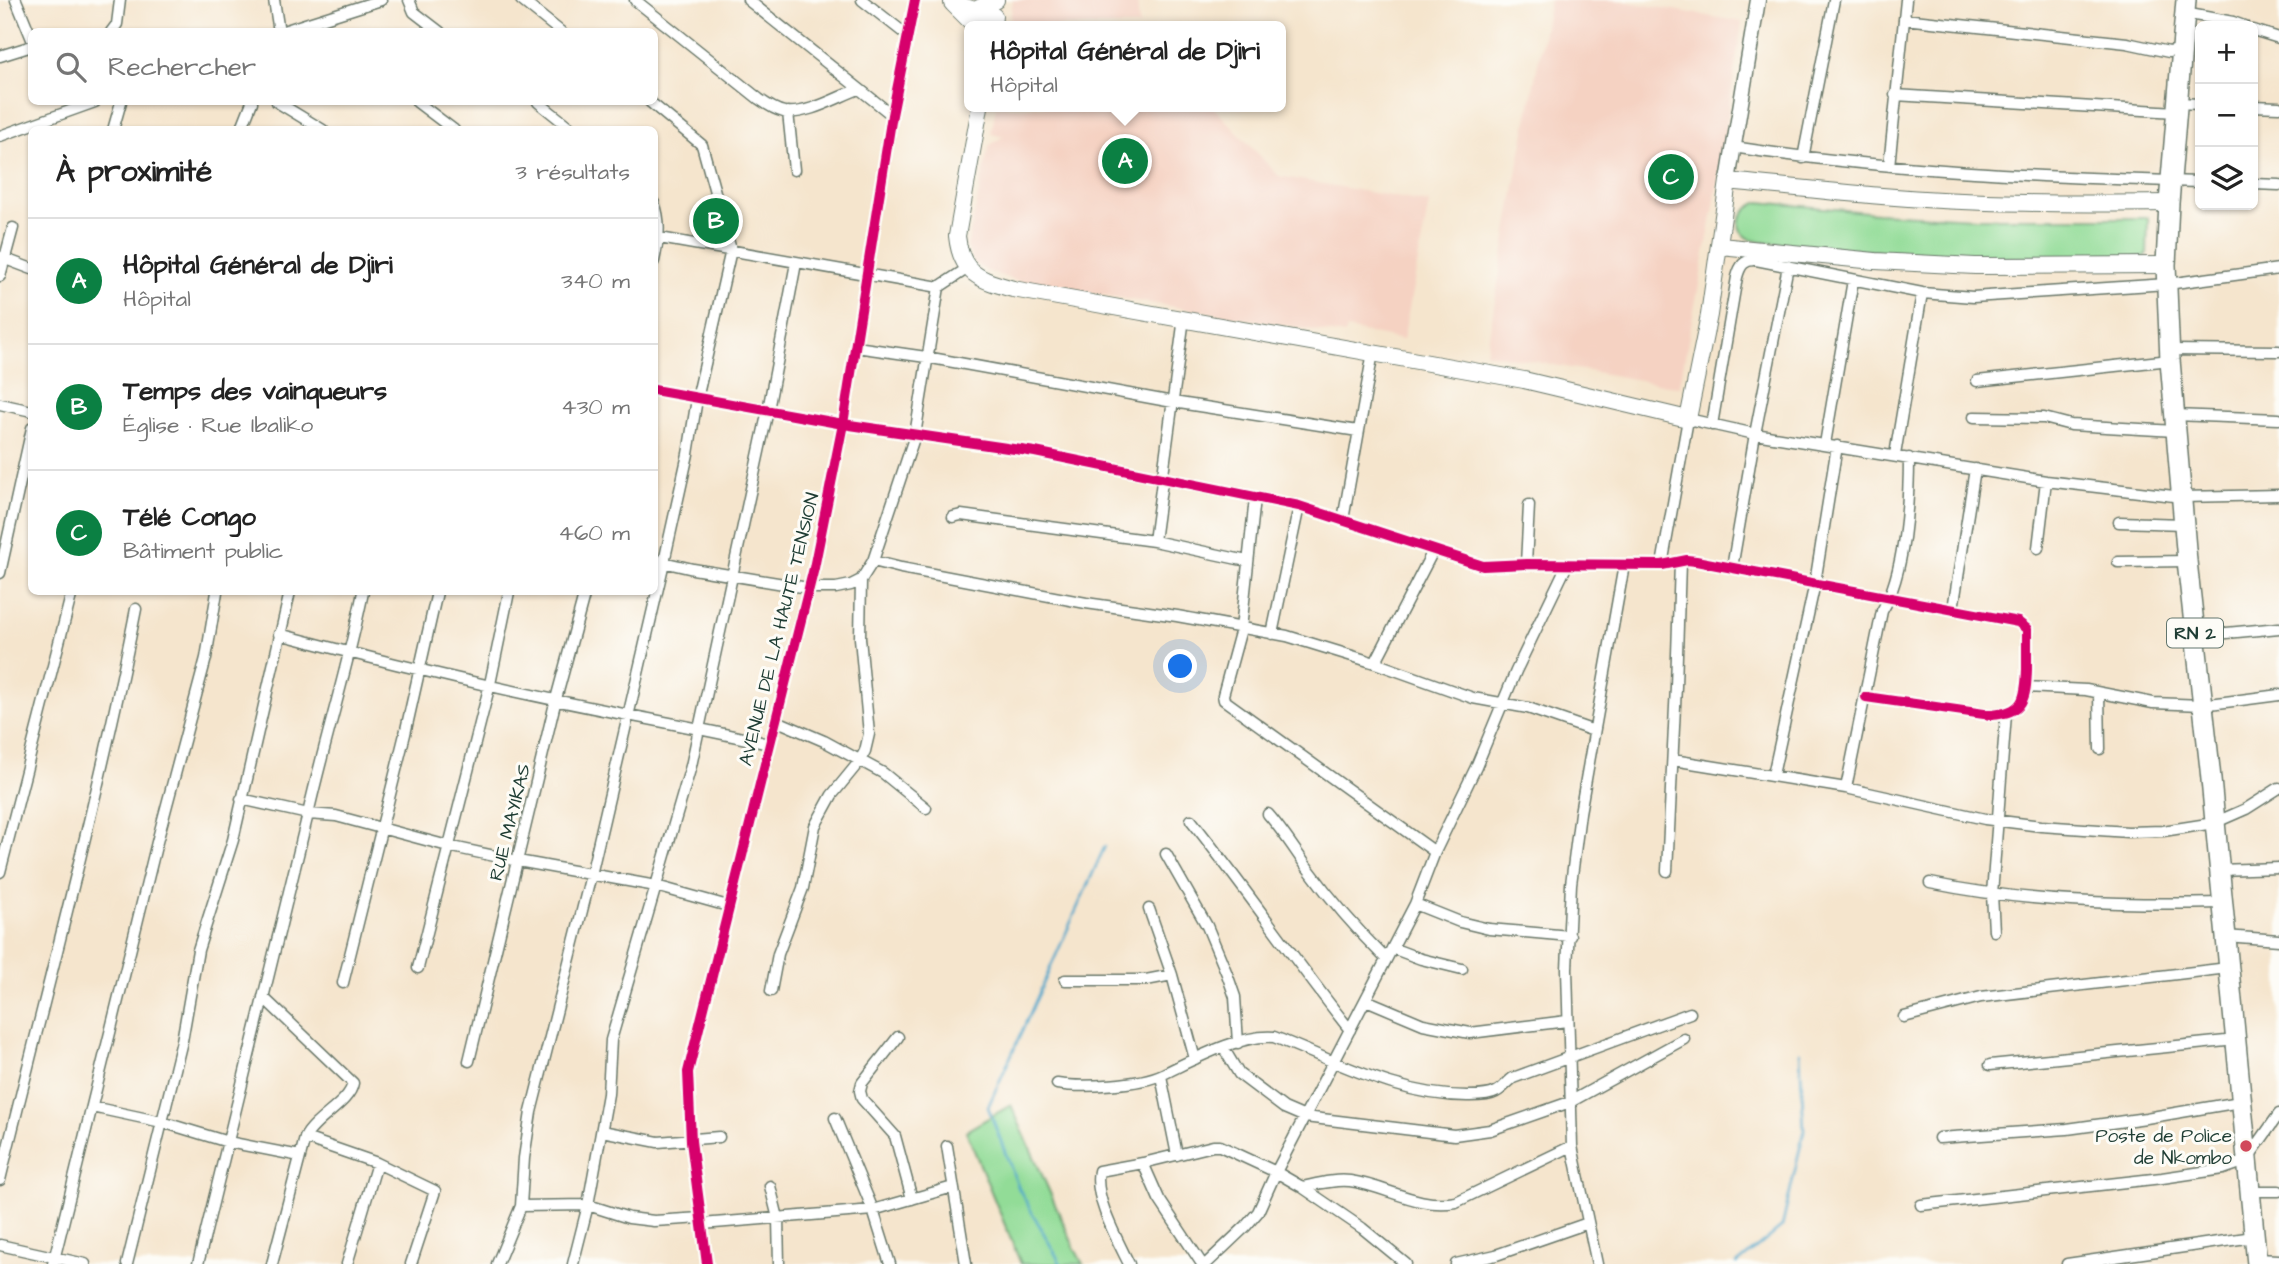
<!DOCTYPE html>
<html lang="fr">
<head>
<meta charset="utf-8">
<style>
  :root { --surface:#fff; --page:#f2f2f2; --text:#222; --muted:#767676; --line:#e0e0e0; --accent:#0b8043 }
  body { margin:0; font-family:"Architects Daughter",sans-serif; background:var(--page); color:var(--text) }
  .controls { position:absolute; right:21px; top:21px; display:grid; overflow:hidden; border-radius:10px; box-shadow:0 2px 5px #0004 }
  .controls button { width:63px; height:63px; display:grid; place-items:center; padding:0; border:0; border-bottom:2px solid var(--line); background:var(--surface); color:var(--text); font:35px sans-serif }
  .you { position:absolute; left:1181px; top:667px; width:24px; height:24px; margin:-18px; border:5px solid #fff; border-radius:50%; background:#1a73e8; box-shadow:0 0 0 10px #1a73e833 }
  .badge { display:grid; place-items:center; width:46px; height:46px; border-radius:50%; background:var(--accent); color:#fff; font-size:23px; font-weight:700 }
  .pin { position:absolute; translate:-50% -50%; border:4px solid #fff; box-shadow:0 2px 7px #0006 }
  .popup { position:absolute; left:964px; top:21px; width:322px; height:91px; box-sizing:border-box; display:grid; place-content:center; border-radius:10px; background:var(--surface); filter:drop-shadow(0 2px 5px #0005); font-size:23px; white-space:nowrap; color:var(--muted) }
  .popup b { font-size:26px; color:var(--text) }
  .popup::after { content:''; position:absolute; left:50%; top:100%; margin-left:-14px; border:14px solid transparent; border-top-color:var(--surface) }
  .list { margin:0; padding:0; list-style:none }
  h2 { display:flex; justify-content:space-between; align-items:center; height:91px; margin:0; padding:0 28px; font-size:30px }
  h2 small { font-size:23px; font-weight:400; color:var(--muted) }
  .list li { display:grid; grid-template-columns:46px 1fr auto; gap:21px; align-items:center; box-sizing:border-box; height:126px; padding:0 28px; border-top:2px solid var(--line) }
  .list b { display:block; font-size:26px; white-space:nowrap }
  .list p { margin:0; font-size:23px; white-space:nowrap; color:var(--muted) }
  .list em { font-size:23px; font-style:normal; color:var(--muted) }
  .icon { flex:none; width:38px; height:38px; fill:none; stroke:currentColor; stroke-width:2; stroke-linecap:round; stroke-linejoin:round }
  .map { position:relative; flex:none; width:2279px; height:1264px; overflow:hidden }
  .search { position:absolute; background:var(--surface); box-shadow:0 2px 5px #0004; left:28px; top:28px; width:630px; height:77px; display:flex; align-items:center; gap:18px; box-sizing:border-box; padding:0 24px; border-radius:10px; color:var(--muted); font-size:26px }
  .panel { position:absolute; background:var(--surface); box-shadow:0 2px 5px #0004; left:28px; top:126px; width:630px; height:469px; border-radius:10px }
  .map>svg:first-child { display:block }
  .built { fill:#f5d2c2 }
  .green { fill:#92dc97; stroke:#588c66; stroke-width:2 }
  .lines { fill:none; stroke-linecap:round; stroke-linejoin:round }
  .stream { stroke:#4ea6cb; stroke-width:2.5 }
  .street-casing { stroke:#6a786a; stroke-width:13 }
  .secondary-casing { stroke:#6a786a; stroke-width:17 }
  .primary-casing { stroke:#6a786a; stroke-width:18 }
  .highway-casing { stroke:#6a786a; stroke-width:22 }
  .street { stroke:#fff; stroke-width:10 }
  .secondary { stroke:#fff; stroke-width:14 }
  .primary { stroke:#fff; stroke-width:16 }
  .highway { stroke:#fff; stroke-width:19 }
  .cycleway-casing { stroke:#fdfcf7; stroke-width:15 }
  .cycleway { stroke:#d6006c; stroke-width:10 }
  .poi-dot { fill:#d1495b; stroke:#fdfcf7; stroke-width:2.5 }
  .labels { text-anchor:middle; stroke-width:6; stroke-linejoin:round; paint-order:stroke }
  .shield { fill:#fdfcf7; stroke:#62766e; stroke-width:2 }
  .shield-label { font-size:18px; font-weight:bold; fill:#1f3d34 }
  .street-label { font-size:19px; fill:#1f3d34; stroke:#fdfcf7 }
  .poi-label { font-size:19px; fill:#1f3d34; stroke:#fdfcf7; text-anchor:end }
</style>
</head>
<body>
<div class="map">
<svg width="2279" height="1264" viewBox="0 0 2279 1264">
  <rect width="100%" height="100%" fill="#fdfcf7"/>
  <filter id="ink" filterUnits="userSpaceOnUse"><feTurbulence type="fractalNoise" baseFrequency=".0143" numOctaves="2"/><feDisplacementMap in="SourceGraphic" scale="14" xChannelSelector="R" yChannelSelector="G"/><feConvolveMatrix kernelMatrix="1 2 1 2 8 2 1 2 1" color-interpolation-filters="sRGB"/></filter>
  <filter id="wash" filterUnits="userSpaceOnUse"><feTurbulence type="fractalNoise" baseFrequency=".00686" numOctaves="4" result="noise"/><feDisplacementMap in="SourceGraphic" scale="28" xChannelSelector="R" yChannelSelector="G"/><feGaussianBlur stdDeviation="1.57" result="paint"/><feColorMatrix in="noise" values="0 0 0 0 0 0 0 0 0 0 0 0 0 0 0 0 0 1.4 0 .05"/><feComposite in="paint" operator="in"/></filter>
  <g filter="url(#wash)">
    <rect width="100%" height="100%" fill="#f5e5cd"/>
    <!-- built -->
    <path class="built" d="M1013 0H1137L1139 26H1009Z
      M1550 0H1617L1742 22 1713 212 1679 387 1486 353 1520 157Z
      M996 107H1213L1279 176 1429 203 1403 340 1347 329 1345 335 1326 332 1017 281 987 271 974 263 967 247 989 146 1004 136 991 134Z"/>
    <!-- green -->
    <path class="green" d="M1760 202 1877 213 1974 218H2148L2147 255 2143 257 1980 259 1770 243C1762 242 1753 242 1747 237 1729 224 1746 206 1760 202Z
      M1011 1105 1075 1249 1083 1264H1021L966 1131Z"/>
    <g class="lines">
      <!-- stream -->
      <path class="stream" d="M1061 1264 1019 1189 988 1107 1105 846
        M1737 1264 1782 1227 1804 1131 1800 1052"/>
    </g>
  </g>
  <g filter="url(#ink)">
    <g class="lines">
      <!-- street casing -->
      <g class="street-casing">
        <path id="street" d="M16 0 32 39
          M274 0 279 32
          M409 0 414 12 440 32
          M521 0 561 32
          M635 0 759 99C766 104 775 110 784 112 808 115 837 97 859 89
          M748 0 892 115
          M862 0 908 36
          M2184 13 2233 22 2244 26
          M1904 19 2127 43 2169 52 2182 49
          M2253 30 2279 38
          M111 32 117 24 120 0
          M280 32 381 0
          M0 56 32 46
          M1895 95 2176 112
          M277 102 323 130
          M417 102 454 130
          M538 102 573 130
          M2177 103 2200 104
          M2253 106 2279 107
          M788 112 794 170
          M113 130 121 102
          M241 130 252 102
          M0 136 95 102
          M1733 147C1887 171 2044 177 2200 182
          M1803 158 1834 0
          M1889 166 1906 0
          M2253 184 2279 185
          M654 203C662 223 658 242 654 261
          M654 237 939 287
          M0 257 32 269
          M0 276 13 228
          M856 347 926 357 1173 402 1358 431
          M2169 350 2279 351
          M1977 381 2170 360
          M654 390 843 424 1035 452 1299 506 1483 566 1526 564 1662 565 1687 560 1696 561 2018 622 2027 629C2027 643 2027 656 2027 669 2026 699 2024 713 1991 715L1866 697
          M0 404 32 411
          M2174 415 2279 419
          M1974 417 2044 418 2071 425 2175 431
          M1712 425 1737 277C1740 266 1744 259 1756 260L1922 293 1973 297 2167 284 2279 269
          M1825 444 1853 280
          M1895 455 1922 293
          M1255 498 1241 629 1223 695 1224 700 1435 852
          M953 517 961 515 1154 541 1247 561
          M1343 520 1373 352
          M2119 522 2184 524
          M1154 541 1184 318
          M2038 548 2046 481
          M654 560 693 569 808 588H836L851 585 861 580 873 561 915 435 939 287 968 268
          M873 561 901 568 1086 603 1177 616 1287 636 1375 663 1473 698 1528 708 1594 731
          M2118 562 2187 561
          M1526 564 1529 505
          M1662 565 1688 419 1755 434 2046 481 2182 497 2279 495
          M1732 568 1755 434 1788 266
          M0 573 32 428
          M1953 609 1975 469
          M279 634C394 665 511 692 628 715 675 724 722 733 769 744
          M1272 634 1299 506
          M2195 636 2279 628
          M1375 663 1433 551
          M2026 687 2086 690 2153 703 2202 705 2279 695
          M2099 693 2100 749
          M775 720 824 741 883 773 926 808
          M1673 760 1846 788 1985 819 2041 826 2128 832 2163 831 2214 823 2246 809 2279 788
          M1773 775 1815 583 1837 446
          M1846 788 1882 611C1905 574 1909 501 1909 458
          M241 799 308 814 336 816 448 846 518 861 656 886 728 906
          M1268 814C1283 831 1294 849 1307 867 1331 900 1357 930 1386 959
          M1191 820C1246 889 1295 961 1350 1030
          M1166 854 1207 926 1227 974 1235 997 1238 1043
          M2218 870 2279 868
          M1667 871 1676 686 1680 562
          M0 872 72 592
          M1930 883C2027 903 2124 905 2222 903
          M1415 904 1460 922 1489 929 1570 936
          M1149 909 1172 975 1195 1059
          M1994 931 1992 894 2006 714
          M2225 936 2279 940
          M1392 948 1421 959 1462 969
          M418 968 490 684 509 592
          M1065 980H1146L1172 975
          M343 983 405 734 437 592
          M771 991 778 954 803 888 815 826 832 795 859 762 865 751 869 734 860 638 861 580
          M263 997 353 1083C350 1103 315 1118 305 1138L272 1264
          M1366 1000 1423 1024 1470 1033 1567 1021
          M1904 1017 1981 997 2228 968
          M898 1037 862 1083 860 1091 862 1099 895 1136 912 1199
          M1224 1049 1239 1074 1284 1108 1305 1117 1454 1135 1490 1130 1570 1102 1684 1039
          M469 1061 556 699 585 592
          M1990 1065 2236 1040
          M1161 1076 1177 1155
          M1057 1084C1082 1088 1140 1085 1163 1074 1193 1060 1240 1034 1274 1037 1338 1062 1400 1097 1470 1096 1478 1096 1489 1096 1496 1092 1503 1089 1507 1082 1513 1078L1690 1013
          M92 1107 162 1122 228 1142 300 1156
          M835 1118 873 1210 890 1264
          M602 1131 658 1142 719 1137
          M305 1138 377 1163 435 1191 411 1264
          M1939 1138 2067 1129 2146 1118 2240 1102
          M947 1146 966 1264
          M1143 1163 1159 1199 1202 1264
          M0 1180C46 990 98 801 136 609
          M770 1186 778 1218 779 1264
          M1302 1187C1317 1184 1335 1179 1350 1181 1387 1186 1417 1209 1456 1202L1572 1146
          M2250 1191H2279
          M1921 1205 2162 1178 2223 1169 2246 1161 2279 1114
          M521 1206 588 1205 629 1218 654 1221 701 1218
          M702 1224 873 1210 953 1187
          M0 1245 85 1264
          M2256 1259 2279 1260
          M53 1264 157 842 206 658 217 592
          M127 1264 182 1041 198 950 233 840 290 592
          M198 1264C235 1114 272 964 308 814 325 739 348 667 363 592
          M347 1264 377 1163
          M497 1264 521 1206 524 1158 531 1112 591 875 664 562 688 454 697 399 731 250 702 145 650 102
          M573 1264 588 1205 608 1094 611 1040 691 766 768 410 796 263
          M707 1264 691 1141 688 1072 814 568 843 424 892 115 915 0
          M1129 1264C1118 1241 1093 1197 1099 1171L1143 1163 1213 1146H1220L1276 1172 1302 1187 1362 1228 1406 1264
          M1206 1264 1246 1226 1258 1212 1276 1172 1415 904 1435 852 1476 767 1516 671 1567 565
          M1456 1264 1496 1255 1588 1223
          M1597 1264 1572 1146 1567 969 1571 884 1580 813 1624 565
          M2067 1264 2253 1237"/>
      </g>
      <!-- secondary casing -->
      <g class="secondary-casing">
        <path id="secondary" d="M1728 181 1758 0"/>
      </g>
      <!-- primary casing -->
      <g class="primary-casing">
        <path id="primary" d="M952 3 994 16 993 26
          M953 4 970 21 991 26
          M975 10 996 0
          M980 107 957 236C961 274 980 280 1013 289L1524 380 1688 419 1709 315 1728 181C1779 186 1831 192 1882 196 1977 204 2073 204 2169 203
          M1720 246 1875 261 1975 266 2166 265"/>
      </g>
      <!-- highway casing -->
      <g class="highway-casing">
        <path id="highway" d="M2186 0 2169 203 2166 265 2170 360 2187 561 2210 769 2257 1264"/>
      </g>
      <!-- street -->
      <use href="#street" class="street"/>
      <!-- secondary -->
      <use href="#secondary" class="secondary"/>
      <!-- primary -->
      <use href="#primary" class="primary"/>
      <!-- highway -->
      <use href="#highway" class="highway"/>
      <!-- cycleway casing -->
      <g class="cycleway-casing">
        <path id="cycleway" d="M654 390 843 424 1035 452 1299 506 1483 566 1526 564 1662 565 1687 560 1696 561 2018 622 2027 629C2027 643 2027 656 2027 669 2026 699 2024 713 1991 715L1866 697
          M707 1264 691 1141 688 1072 814 568 843 424 892 115 915 0"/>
      </g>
      <!-- cycleway -->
      <use href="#cycleway" class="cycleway"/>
    </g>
  </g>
  <!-- markers -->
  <circle class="poi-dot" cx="2246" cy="1146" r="7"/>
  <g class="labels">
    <!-- shield labels -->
    <rect class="shield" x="2167" y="618.5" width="56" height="29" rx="5"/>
    <g class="shield-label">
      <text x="2195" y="639">RN 2</text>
    </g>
    <!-- street labels -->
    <g class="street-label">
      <text transform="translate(778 629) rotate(-76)" y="7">AVENUE DE LA HAUTE TENSION</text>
      <text transform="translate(509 822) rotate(-76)" y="7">RUE MAYIKAS</text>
    </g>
    <!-- poi labels -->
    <g class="poi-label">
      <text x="2232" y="1142">Poste de Police<tspan x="2232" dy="22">de Nkombo</tspan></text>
    </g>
  </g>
</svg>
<div class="controls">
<button>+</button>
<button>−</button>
<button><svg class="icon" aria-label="layers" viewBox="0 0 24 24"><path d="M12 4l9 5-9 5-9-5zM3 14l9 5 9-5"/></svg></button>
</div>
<div class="you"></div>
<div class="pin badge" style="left:1125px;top:161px">A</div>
<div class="popup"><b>Hôpital Général de Djiri</b>Hôpital</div>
<div class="pin badge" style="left:716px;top:221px">B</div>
<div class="pin badge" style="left:1671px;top:177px">C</div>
<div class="search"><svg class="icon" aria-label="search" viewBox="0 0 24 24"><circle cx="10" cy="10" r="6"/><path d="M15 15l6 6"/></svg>Rechercher</div>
<section class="panel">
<h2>À proximité<small>3 résultats</small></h2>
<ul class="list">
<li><span class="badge">A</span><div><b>Hôpital Général de Djiri</b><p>Hôpital</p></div><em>340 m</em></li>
<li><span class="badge">B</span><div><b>Temps des vainqueurs</b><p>Église · Rue Ibaliko</p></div><em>430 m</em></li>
<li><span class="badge">C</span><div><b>Télé Congo</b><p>Bâtiment public</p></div><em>460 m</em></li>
</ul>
</section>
</div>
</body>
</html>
